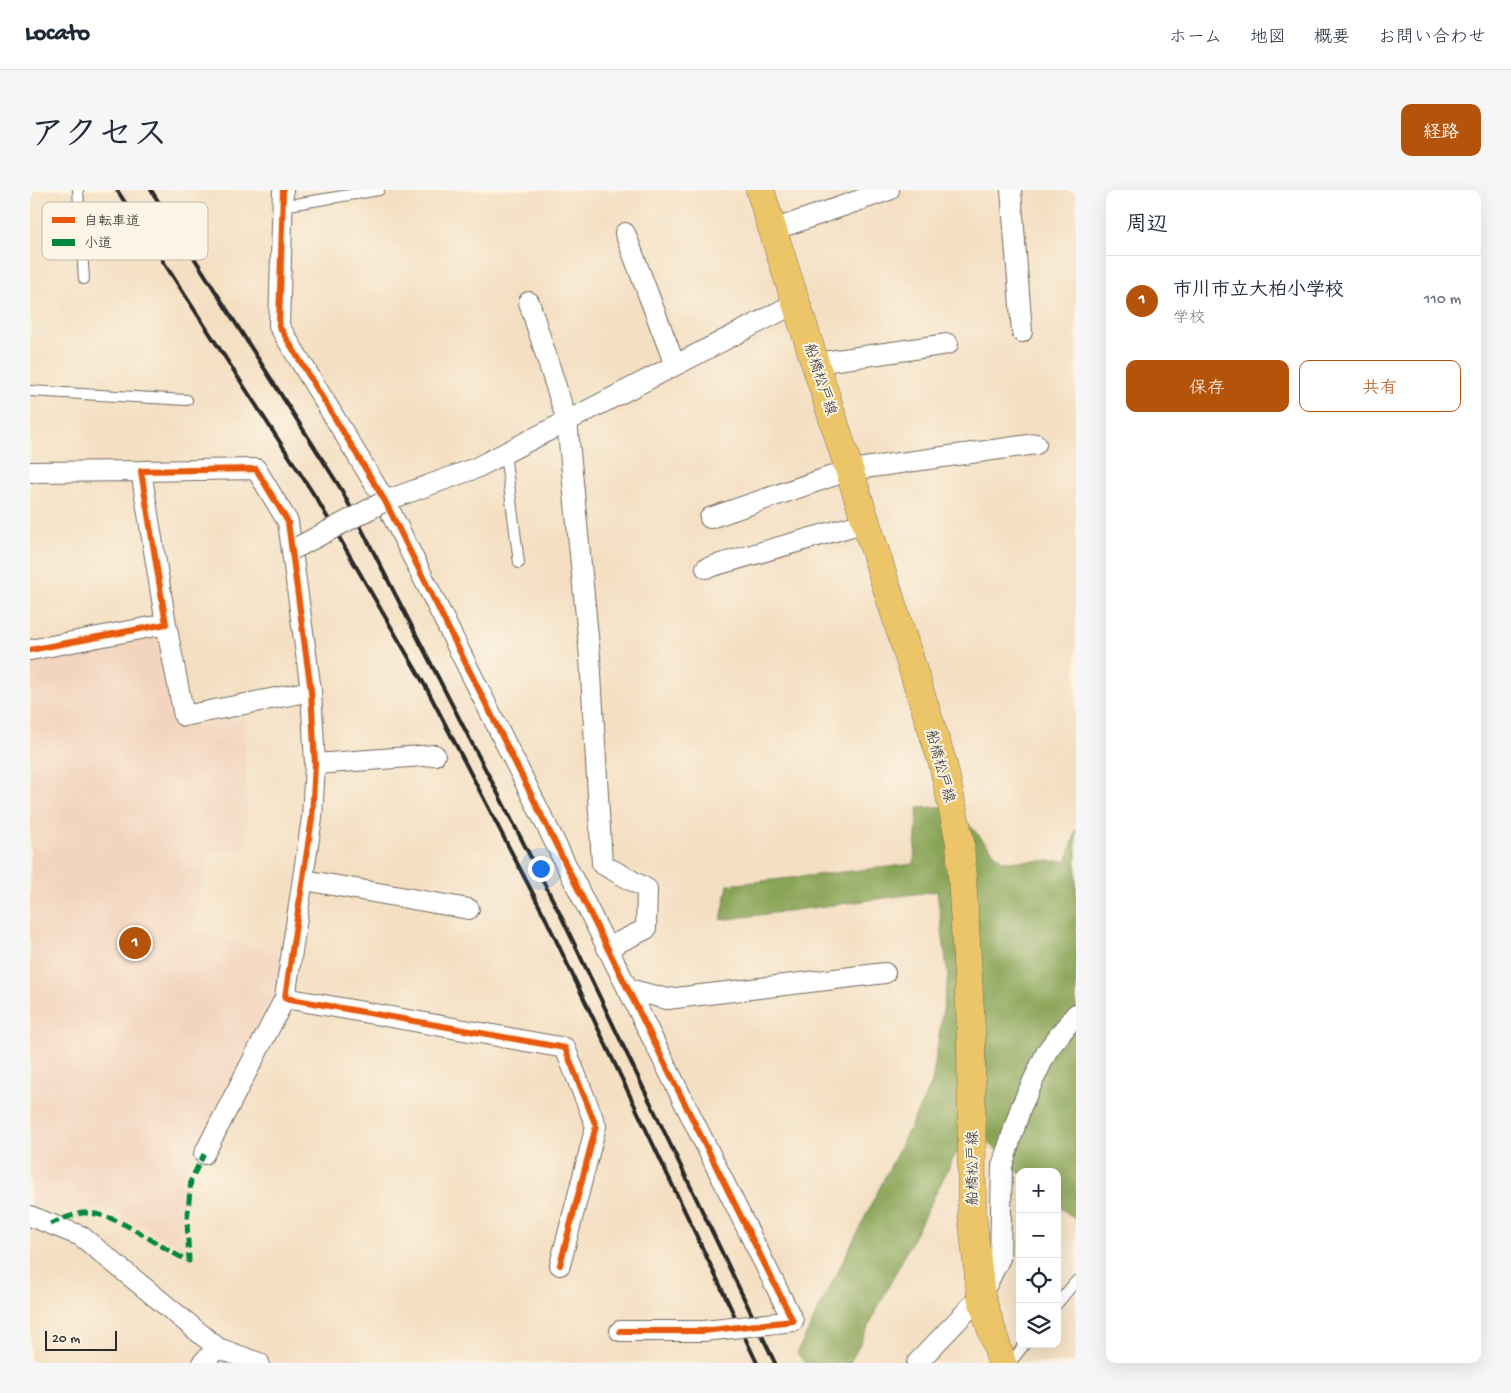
<!DOCTYPE html>
<html lang="ja">
<head>
<meta charset="utf-8">
<style>
  :root { --surface:#fff; --page:#f6f6f7; --text:#1f2937; --muted:#747a83; --line:#e0e1e3; --accent:#b45309 }
  body { margin:0; font-family:"Gochi Hand","Klee One",sans-serif; background:var(--page); color:var(--text) }
  .controls { position:absolute; right:15px; bottom:15px; display:grid; overflow:hidden; border-radius:10px; box-shadow:0 5px 20px #0002 }
  .controls button { width:45px; height:45px; display:grid; place-items:center; padding:0; border:0; border-bottom:1px solid var(--line); background:var(--surface); color:var(--text); font:25px sans-serif }
  .scale { position:absolute; left:15px; bottom:12px; width:72px; box-sizing:border-box; padding-left:5px; border:2px solid #2b2b2b; border-top:0; font-size:14px; line-height:18px; white-space:nowrap; color:#2b2b2b; -webkit-text-stroke:4px #fcf5e5; paint-order:stroke }
  .you { position:absolute; left:510px; top:678px; width:18px; height:18px; margin:-12px; border:4px solid #fff; border-radius:50%; background:#1a73e8; box-shadow:0 0 0 8px #1a73e833 }
  .badge { display:grid; place-items:center; width:32px; height:32px; border-radius:50%; background:var(--accent); color:#fff; font-size:16px; font-weight:700 }
  .pin { position:absolute; translate:-50% -50%; border:2px solid #fff; box-shadow:0 1px 5px #0006 }
  .list { margin:0; padding:0; list-style:none }
  h2 { display:flex; justify-content:space-between; align-items:center; height:65px; margin:0; padding:0 20px; font-size:21px }
  h2 small { font-size:16px; font-weight:400; color:var(--muted) }
  .list li { display:grid; grid-template-columns:32px 1fr auto; gap:15px; align-items:center; box-sizing:border-box; height:90px; padding:0 20px; border-top:1px solid var(--line) }
  .list b { display:block; font-size:19px; white-space:nowrap }
  .list p { margin:0; font-size:16px; white-space:nowrap; color:var(--muted) }
  .list em { font-size:16px; font-style:normal; color:var(--muted) }
  .actions { display:flex; gap:10px; padding:15px 20px }
  .actions a { flex:1; padding:11px 0; border:1px solid var(--accent); border-radius:10px; text-align:center; font-size:18px; color:var(--accent) }
  .actions .main { background:var(--accent); color:#fff }
  .icon { flex:none; width:28px; height:28px; fill:none; stroke:currentColor; stroke-width:2; stroke-linecap:round; stroke-linejoin:round }
  .map { position:relative; flex:none; width:1046px; height:1173px; overflow:hidden; border-radius:10px }
  header { display:flex; align-items:center; gap:30px; box-sizing:border-box; height:70px; padding:0 25px; background:var(--surface); border-bottom:1px solid var(--line) }
  header strong { font-size:24px }
  nav { display:flex; gap:28px; margin-inline-start:auto; font-size:18px }
  .intro { display:flex; align-items:center; justify-content:space-between; box-sizing:border-box; height:120px; padding:0 30px }
  h1 { margin:0; font-size:35px }
  .button { padding:12px 22px; border-radius:10px; background:var(--accent); color:#fff; font-size:18px; font-weight:700 }
  main { display:flex; gap:30px; padding:0 30px }
  aside { flex:1; background:var(--surface); border-radius:10px; box-shadow:0 5px 20px #0002 }
  .map>svg:first-child { display:block }
  .built { fill:#f3d4be }
  .forest { fill:#89a456; stroke:#5a6840 }
  .lines { fill:none; stroke-linecap:round; stroke-linejoin:round }
  .service-casing { stroke:#716a60; stroke-width:12 }
  .minor-casing { stroke:#716a60; stroke-width:22 }
  .primary-casing { stroke:#716a60; stroke-width:29 }
  .service { stroke:#fff; stroke-width:10 }
  .minor { stroke:#fff; stroke-width:20 }
  .primary { stroke:#edc569; stroke-width:28 }
  .rail { stroke:#2b2b2b; stroke-width:4 }
  .minor-bridge-casing { stroke:#716a60; stroke-width:22; stroke-linecap:butt }
  .minor-bridge { stroke:#fff; stroke-width:20 }
  .quiet { stroke:#00873e; stroke-width:5; stroke-dasharray:10 5; stroke-linecap:butt }
  .cycleway-casing { stroke:#fcf5e5; stroke-width:9 }
  .cycleway { stroke:#e8590c; stroke-width:6 }
  .labels { text-anchor:middle; stroke-width:4; stroke-linejoin:round; paint-order:stroke }
  .street-label { font-size:15px; fill:#2b2b2b; stroke:#fcf5e5 }
  .key { fill:#fcf5e5; stroke:#bdb8ad; stroke-width:1 }
  .key-label { font-size:14px; fill:#2b2b2b }
</style>
</head>
<body>
<header>
<strong>Locato</strong>
<nav><a>ホーム</a><a>地図</a><a>概要</a><a>お問い合わせ</a></nav>
</header>
<div class="intro"><h1>アクセス</h1><a class="button">経路</a></div>
<main>
<div class="map">
<svg width="1046" height="1173" viewBox="0 0 1046 1173">
  <rect width="100%" height="100%" fill="#fcf5e5"/>
  <filter id="ink" filterUnits="userSpaceOnUse"><feTurbulence type="fractalNoise" baseFrequency=".02" numOctaves="2"/><feDisplacementMap in="SourceGraphic" scale="10" xChannelSelector="R" yChannelSelector="G"/><feConvolveMatrix kernelMatrix="1 2 1 2 8 2 1 2 1" color-interpolation-filters="sRGB"/></filter>
  <filter id="wash" filterUnits="userSpaceOnUse"><feTurbulence type="fractalNoise" baseFrequency=".0096" numOctaves="4" result="noise"/><feDisplacementMap in="SourceGraphic" scale="20" xChannelSelector="R" yChannelSelector="G"/><feGaussianBlur stdDeviation="1.12" result="paint"/><feColorMatrix in="noise" values="0 0 0 0 0 0 0 0 0 0 0 0 0 0 0 0 0 1.4 0 .05"/><feComposite in="paint" operator="in"/></filter>
  <g filter="url(#wash)">
    <rect width="100%" height="100%" fill="#f4dfc2"/>
    <!-- built -->
    <path class="built" d="M128 443 145 540 214 526 218 656 178 663 162 740 257 767 250 806 165 966 153 996 156 1003 152 1013 153 1059 84 1021 52 1015 25 1022 0 1012V467Z"/>
    <!-- forest -->
    <path class="forest" d="M922 616 972 671H1037L1046 640V1030L1027 1015V982H990V984L958 951 925 965 820 1173H775L767 1163 902 893 918 786 907 701 691 730 698 695 884 674 888 618Z"/>
  </g>
  <g filter="url(#ink)">
    <g class="lines">
      <!-- service casing -->
      <g class="service-casing">
        <path id="service" d="M48 0 54 89
          M253 16 349 0
          M0 201 157 210
          M475 263 489 373
          M1027 1114 1046 1091
          M980 1173 995 1154"/>
      </g>
      <!-- minor casing -->
      <g class="minor-casing">
        <path id="minor" d="M253 0 249 136 355 311 763 1131 737 1134
          M981 0 992 142
          M743 40 859 0
          M595 43 645 175
          M499 112 537 231 560 467 572 674 617 699 616 739 577 758
          M786 173 918 154
          M0 282 111 281
          M355 311 446 278 766 113
          M680 328 820 280 1006 254
          M676 378 837 332
          M136 434 154 526 281 501
          M0 460 136 434 111 281 226 279 258 332 281 501 285 574 282 628 255 808 535 858 566 936 530 1075
          M285 574 405 565
          M274 690 439 719
          M598 799 637 809 855 783
          M174 964 255 808
          M0 1026 51 1046 188 1158 229 1173
          M590 1141H673L693 1139
          M172 1173 188 1158
          M887 1173 951 1106 970 1068 972 976 991 917 1017 861 1046 824"/>
      </g>
      <!-- primary casing -->
      <g class="primary-casing">
        <path id="primary" d="M730 0 913 574 930 652 941 837 942 1024 951 1106 972 1173"/>
      </g>
      <!-- service -->
      <use href="#service" class="service"/>
      <!-- minor -->
      <use href="#minor" class="minor"/>
      <!-- primary -->
      <use href="#primary" class="primary"/>
      <!-- rail -->
      <path class="rail" d="M87 0 288 311 397 499 516 729 727 1173
        M121 0 311 299 530 724 745 1173"/>
      <!-- minor-bridge casing -->
      <g class="minor-bridge-casing">
        <path id="minor-bridge" d="M262 360 355 311
          M693 1139 737 1134"/>
      </g>
      <!-- minor-bridge -->
      <use href="#minor-bridge" class="minor-bridge"/>
      <!-- quiet -->
      <path class="quiet" d="M20 1034C30 1030 43 1024 53 1023 86 1021 129 1058 159 1071L157 1031 161 990 174 964"/>
      <!-- cycleway casing -->
      <g class="cycleway-casing">
        <path id="cycleway" d="M253 0 249 136 355 311 763 1131 673 1141H590
          M0 460 136 434 111 281 226 279 258 332 281 501 285 574 282 628 255 808 535 858 566 936 530 1075"/>
      </g>
      <!-- cycleway -->
      <use href="#cycleway" class="cycleway"/>
    </g>
  </g>
  <g class="labels">
    <!-- street labels -->
    <g class="street-label">
      <text transform="translate(791 189) rotate(72)" y="5">船橋松戸線</text>
      <text transform="translate(911 576) rotate(75)" y="5">船橋松戸線</text>
      <text transform="translate(942 978) rotate(-90)" y="5">船橋松戸線</text>
    </g>
  </g>
  <!-- legend -->
  <rect x="12" y="12" width="166" height="58" rx="8" class="key"/>
  <rect x="22" y="27" width="23" height="6" fill="#e8590c"/>
  <rect x="22" y="49" width="23" height="7" fill="#00873e"/>
  <g class="key-label">
    <text x="54" y="35">自転車道</text>
    <text x="54" y="57">小道</text>
  </g>
</svg>
<div class="controls">
<button>+</button>
<button>−</button>
<button><svg class="icon" aria-label="locate" viewBox="0 0 24 24"><circle cx="12" cy="12" r="6"/><path d="M12 2v4M12 18v4M2 12h4M18 12h4"/></svg></button>
<button><svg class="icon" aria-label="layers" viewBox="0 0 24 24"><path d="M12 4l9 5-9 5-9-5zM3 14l9 5 9-5"/></svg></button>
</div>
<div class="scale">20 m</div>
<div class="you"></div>
<div class="pin badge" style="left:105px;top:753px">1</div>
</div>
<aside>
<h2>周辺<small></small></h2>
<ul class="list">
<li><span class="badge">1</span><div><b>市川市立大柏小学校</b><p>学校</p></div><em>110 m</em></li>
</ul>
<div class="actions"><a class="main">保存</a><a>共有</a></div>
</aside>
</main>
</body>
</html>
